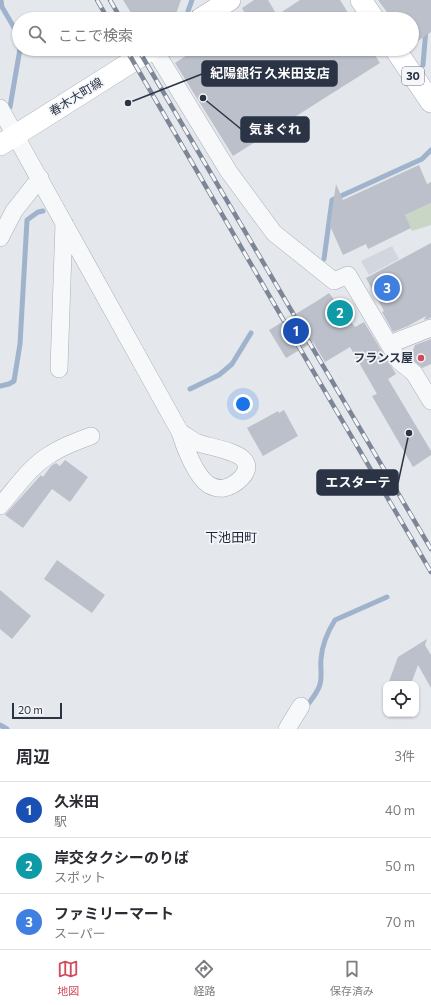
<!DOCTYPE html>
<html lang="ja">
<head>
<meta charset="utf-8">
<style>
  :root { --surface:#fff; --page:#f2f2f3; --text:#2b2b33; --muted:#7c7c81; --line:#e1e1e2; --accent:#d1495b }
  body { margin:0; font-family:Commissioner,"Noto Sans JP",sans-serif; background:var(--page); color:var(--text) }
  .controls { position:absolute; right:12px; bottom:12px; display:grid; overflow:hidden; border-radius:8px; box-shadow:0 1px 3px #0004 }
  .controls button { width:36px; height:36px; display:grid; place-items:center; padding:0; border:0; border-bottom:1px solid var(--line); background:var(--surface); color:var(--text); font:20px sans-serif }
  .scale { position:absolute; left:12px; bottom:10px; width:50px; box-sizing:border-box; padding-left:4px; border:2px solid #2b3445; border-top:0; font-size:11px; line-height:14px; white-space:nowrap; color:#2b3445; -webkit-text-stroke:3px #f4f6f9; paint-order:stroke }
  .you { position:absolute; left:243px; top:404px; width:14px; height:14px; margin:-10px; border:3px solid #fff; border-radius:50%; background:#1a73e8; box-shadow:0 0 0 6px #1a73e833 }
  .badge { display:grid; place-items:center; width:26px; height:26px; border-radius:50%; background:var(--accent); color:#fff; font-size:13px; font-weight:700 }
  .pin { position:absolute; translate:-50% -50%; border:2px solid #fff; box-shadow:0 1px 4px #0006 }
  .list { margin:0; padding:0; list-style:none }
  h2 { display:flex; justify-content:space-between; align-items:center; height:52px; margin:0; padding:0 16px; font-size:17px }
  h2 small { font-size:13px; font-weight:400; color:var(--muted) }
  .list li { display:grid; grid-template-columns:26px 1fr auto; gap:12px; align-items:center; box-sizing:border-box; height:56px; padding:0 16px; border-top:1px solid var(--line) }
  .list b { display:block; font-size:15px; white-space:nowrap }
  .list p { margin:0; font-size:13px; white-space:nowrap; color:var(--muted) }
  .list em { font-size:13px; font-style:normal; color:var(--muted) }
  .icon { flex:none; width:22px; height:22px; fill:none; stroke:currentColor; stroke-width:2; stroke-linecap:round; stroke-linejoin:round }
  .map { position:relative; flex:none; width:431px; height:729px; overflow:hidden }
  .search { position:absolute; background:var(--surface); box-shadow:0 1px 3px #0004; left:12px; right:12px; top:12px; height:44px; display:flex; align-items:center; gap:10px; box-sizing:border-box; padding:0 14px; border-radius:22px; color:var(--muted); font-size:15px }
  .sheet { height:220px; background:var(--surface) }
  nav { display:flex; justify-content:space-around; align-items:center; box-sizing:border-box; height:56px; border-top:1px solid var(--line); background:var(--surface); font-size:11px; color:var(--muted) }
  nav a { display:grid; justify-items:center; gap:2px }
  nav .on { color:var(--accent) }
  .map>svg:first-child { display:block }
  .built { fill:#d2d6de }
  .green { fill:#c9d6c5 }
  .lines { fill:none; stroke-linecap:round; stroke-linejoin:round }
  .stream { stroke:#9fb4cc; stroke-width:5 }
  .building { fill:#bbc0ca }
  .minor-casing { stroke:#a9aeb7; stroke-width:18 }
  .major-casing { stroke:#a3abb8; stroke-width:22 }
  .minor { stroke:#f7f8fa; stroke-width:17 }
  .major { stroke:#fff; stroke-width:21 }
  .rail-casing { stroke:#7d8696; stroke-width:4.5 }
  .rail { stroke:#f4f6f9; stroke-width:3; stroke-dasharray:9; stroke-linecap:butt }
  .poi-dot { fill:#d1495b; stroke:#f4f6f9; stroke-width:1.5 }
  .labels { text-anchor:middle; stroke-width:3.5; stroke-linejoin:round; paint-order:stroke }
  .shield { fill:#f4f6f9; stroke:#676e7b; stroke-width:1 }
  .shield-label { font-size:11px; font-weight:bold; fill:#2b3445 }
  .street-label { font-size:12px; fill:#2b3445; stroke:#f4f6f9 }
  .poi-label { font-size:12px; font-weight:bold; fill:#2b3445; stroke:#f4f6f9; text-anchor:end }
  .neighbourhood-label { font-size:13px; fill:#1d2536; stroke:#f4f6f9 }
  .leader { fill:none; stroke:#2b3445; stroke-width:1.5 }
  .callout-dot { fill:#2b3445; stroke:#f4f6f9; stroke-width:1.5 }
  .callout { fill:#2b3445; stroke:#2b3445; stroke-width:1.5 }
  .callout-label { font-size:13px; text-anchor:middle; font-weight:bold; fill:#fff }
</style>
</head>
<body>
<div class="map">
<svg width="431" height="729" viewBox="0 0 431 729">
  <rect width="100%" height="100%" fill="#e4e7ec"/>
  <!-- built -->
  <path class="built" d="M392 246 399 259 369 275 361 261Z"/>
  <!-- green -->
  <path class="green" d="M431 203V225L412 231 405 215Z"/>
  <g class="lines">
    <!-- stream -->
    <path class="stream" d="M1 0 2 7 19 36
      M188 11 192 0
      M423 65 426 29
      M10 107 20 49
      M324 259 332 200 422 159 431 150
      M0 386 9 384 14 381 20 344 27 220 38 212 43 211
      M190 389 219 375 232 364 251 333
      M305 709C309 702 316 695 319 687 323 678 320 669 321 659 322 646 328 631 335 620L387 597
      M0 725 7 729"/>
  </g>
  <!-- building -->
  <path class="building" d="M123 0H181L174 19H135Z
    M254 0H268L277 15 300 0H340L352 19H248L242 8Z
    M378 0H431V32L412 45V19H392Z
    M187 49H371L380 63 233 156 175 63 190 53Z
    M419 165 427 184 431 182V203L405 215 411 228 368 249 366 244 343 255 330 226 336 184 343 200Z
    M431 243V318L424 320 426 316 408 326 393 332 382 312 384 311 366 278Z
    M329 293 355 327 364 322 396 374 388 379 431 451V455L413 467 372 396 377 394 350 347 325 362 313 342 286 358 269 330 317 301Z
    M431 339V364L422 368 412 359 411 356 415 345Z
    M284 410 298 436 263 456 247 428 278 411 279 413Z
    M65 460 88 477 70 502 52 489 23 528 5 515 41 475 43 477 51 466 56 463 60 466Z
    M57 560 105 595 92 613 44 579Z
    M0 590 31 616 12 639 0 629Z
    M427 639 425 645 431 655V688L418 665 411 684H388L398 657Z"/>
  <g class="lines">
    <!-- minor casing -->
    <g class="minor-casing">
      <path id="minor" d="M154 49 229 172 274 233 334 281 348 275 399 361 414 373 431 401
        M0 108 180 432C184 446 196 477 209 485 213 487 220 489 224 488 234 486 254 472 244 460 237 451 210 447 198 443 192 441 186 435 180 432
        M0 238 14 211 40 178
        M390 344 431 328
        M59 369 64 223
        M0 506C16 488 30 466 51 454 63 446 77 441 91 436
        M287 729 301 706"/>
    </g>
    <!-- major casing -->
    <g class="major-casing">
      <path id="major" d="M361 0 374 19
        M200 19 230 0
        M395 49 431 102
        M0 145 152 49"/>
    </g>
    <!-- minor -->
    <use href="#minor" class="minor"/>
    <!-- major -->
    <use href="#major" class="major"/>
    <!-- rail casing -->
    <g class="rail-casing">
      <path id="rail" d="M97 0 108 19
        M110 0 121 19
        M126 49 284 321
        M138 49 294 315
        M299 325 431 549
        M289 330 431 572"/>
    </g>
    <!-- rail -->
    <use href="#rail" class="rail"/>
  </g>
  <!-- markers -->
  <circle class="poi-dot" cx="421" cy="358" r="4"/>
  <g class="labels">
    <!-- shield labels -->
    <rect class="shield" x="402" y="67" width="22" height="18" rx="3"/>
    <g class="shield-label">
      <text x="413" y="80">30</text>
    </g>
    <!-- street labels -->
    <g class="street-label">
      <text transform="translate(76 97) rotate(-32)" y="4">春木大町線</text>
    </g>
    <!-- poi labels -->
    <g class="poi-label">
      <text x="413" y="362">フランス屋</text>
    </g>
    <!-- neighbourhood labels -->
    <g class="neighbourhood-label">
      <text x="231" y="542">下池田町</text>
    </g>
  </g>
  <!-- callouts -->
  <path class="leader" d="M128 103L202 74M203 98L241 129M409 433L398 483"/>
  <g class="callout-dot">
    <circle cx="128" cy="103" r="4"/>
    <circle cx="203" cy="98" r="4"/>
    <circle cx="409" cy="433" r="4"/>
  </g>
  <g class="callout">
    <rect x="202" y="61" width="135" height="25" rx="4"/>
    <rect x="241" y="117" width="68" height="25" rx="4"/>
    <rect x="317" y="470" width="81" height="25" rx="4"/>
  </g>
  <g class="callout-label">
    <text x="270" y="78">紀陽銀行 久米田支店</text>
    <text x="275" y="134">気まぐれ</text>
    <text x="358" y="487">エスターテ</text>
  </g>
</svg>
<div class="controls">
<button><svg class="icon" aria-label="locate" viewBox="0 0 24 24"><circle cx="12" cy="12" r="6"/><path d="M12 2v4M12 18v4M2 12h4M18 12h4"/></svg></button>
</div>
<div class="scale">20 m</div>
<div class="you"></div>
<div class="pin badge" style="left:296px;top:331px;background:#1a4fb4">1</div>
<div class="pin badge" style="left:340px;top:313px;background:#0f9aa8">2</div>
<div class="pin badge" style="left:387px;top:288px;background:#3f7fe0">3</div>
<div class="search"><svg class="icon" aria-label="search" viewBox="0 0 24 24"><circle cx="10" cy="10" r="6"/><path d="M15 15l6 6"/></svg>ここで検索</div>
</div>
<section class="sheet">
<h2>周辺<small>3件</small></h2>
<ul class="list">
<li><span class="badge" style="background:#1a4fb4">1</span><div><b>久米田</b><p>駅</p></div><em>40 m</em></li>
<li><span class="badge" style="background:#0f9aa8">2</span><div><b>岸交タクシーのりば</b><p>スポット</p></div><em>50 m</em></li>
<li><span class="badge" style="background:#3f7fe0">3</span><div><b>ファミリーマート</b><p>スーパー</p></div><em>70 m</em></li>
</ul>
</section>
<nav>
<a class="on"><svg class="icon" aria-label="map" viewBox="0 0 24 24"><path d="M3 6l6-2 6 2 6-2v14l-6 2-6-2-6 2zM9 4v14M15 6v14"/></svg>地図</a>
<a><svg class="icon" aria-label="directions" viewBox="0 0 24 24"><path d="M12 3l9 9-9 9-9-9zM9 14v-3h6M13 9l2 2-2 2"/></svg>経路</a>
<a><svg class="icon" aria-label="saved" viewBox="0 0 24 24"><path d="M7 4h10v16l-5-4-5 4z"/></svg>保存済み</a>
</nav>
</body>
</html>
